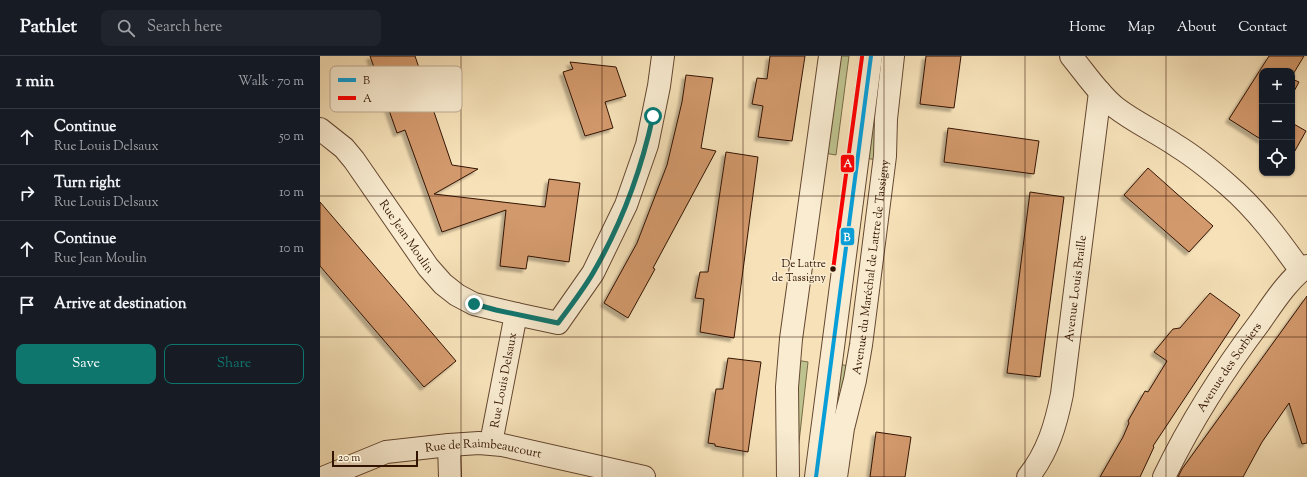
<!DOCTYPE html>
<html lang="en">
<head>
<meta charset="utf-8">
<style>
  :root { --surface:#171b24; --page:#20242c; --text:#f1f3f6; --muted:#9ea1a6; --line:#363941; --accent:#0f766e }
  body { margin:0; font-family:"Sorts Mill Goudy",serif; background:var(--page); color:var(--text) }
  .controls { position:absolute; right:12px; top:12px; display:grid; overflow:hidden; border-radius:8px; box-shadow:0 1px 3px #0004 }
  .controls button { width:36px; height:36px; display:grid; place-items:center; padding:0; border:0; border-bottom:1px solid var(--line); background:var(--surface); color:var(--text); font:20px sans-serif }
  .scale { position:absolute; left:12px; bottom:10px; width:86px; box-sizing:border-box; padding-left:4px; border:2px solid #331403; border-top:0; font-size:11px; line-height:14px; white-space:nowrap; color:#331403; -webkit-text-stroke:3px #f9ecd1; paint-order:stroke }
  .stop { position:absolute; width:12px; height:12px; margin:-9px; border:3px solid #0f766e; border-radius:50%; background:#fff }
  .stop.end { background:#0f766e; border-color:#fff; box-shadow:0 1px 4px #0008 }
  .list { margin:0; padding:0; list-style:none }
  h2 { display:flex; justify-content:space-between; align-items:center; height:52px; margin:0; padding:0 16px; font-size:17px }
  h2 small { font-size:13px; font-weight:400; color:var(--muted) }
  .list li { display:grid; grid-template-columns:26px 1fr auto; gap:12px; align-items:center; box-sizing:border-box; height:56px; padding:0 16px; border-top:1px solid var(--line) }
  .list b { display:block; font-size:15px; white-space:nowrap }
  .list p { margin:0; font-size:13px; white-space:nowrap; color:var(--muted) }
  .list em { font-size:13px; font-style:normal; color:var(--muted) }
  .actions { display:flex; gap:8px; padding:12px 16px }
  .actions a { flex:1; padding:9px 0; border:1px solid var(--accent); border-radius:8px; text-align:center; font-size:14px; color:var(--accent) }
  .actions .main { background:var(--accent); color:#fff }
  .icon { flex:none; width:22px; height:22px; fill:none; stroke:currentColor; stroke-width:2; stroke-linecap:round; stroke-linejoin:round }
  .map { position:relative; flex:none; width:987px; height:421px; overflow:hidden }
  header { display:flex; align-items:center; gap:24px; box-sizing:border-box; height:56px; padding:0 20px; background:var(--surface); border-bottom:1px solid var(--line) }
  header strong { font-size:19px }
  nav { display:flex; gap:22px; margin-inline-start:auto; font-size:14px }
  .search { width:280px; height:36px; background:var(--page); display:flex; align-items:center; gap:10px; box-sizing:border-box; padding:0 14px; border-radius:8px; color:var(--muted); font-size:15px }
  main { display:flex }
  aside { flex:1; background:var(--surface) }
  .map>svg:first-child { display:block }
  .green { fill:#bdc28e; stroke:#786b48 }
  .building { fill:#d2996c; stroke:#331403; filter:url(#shadow) }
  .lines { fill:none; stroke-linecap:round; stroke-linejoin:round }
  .minor-casing { stroke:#644730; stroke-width:24 }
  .minor { stroke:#f9ecd1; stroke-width:22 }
  .bus-1-casing { stroke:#f9ecd1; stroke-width:7 }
  .bus-2-casing { stroke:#f9ecd1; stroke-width:7 }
  .bus-1 { stroke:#089fd9; stroke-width:4 }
  .bus-2 { stroke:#fe0000; stroke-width:4 }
  .route { stroke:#0f766e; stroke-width:5 }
  .grid { fill:none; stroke:#331403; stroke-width:1; stroke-opacity:0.55 }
  .bus-dot { fill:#331403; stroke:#f9ecd1; stroke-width:1.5 }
  .labels { text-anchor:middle; stroke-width:3; stroke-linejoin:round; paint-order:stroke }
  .bus-label { font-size:11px; fill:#331403; stroke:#f9ecd1; text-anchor:end }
  .street-label { font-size:12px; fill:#331403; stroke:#f9ecd1 }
  .key { fill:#f9ecd1; stroke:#beab93; stroke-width:1 }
  .key-label { font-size:11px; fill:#331403 }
  .line-badge { stroke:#f9ecd1; stroke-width:1.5 }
  .badge-label { font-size:11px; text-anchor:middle; font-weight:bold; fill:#fff }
</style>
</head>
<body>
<header>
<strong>Pathlet</strong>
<div class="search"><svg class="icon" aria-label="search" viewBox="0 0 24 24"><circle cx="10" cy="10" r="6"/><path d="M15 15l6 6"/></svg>Search here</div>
<nav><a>Home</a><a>Map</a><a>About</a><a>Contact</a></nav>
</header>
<main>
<aside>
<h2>1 min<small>Walk · 70 m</small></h2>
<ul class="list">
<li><svg class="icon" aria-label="ahead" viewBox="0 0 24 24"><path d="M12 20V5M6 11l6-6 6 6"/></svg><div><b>Continue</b><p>Rue Louis Delsaux</p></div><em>50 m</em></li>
<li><svg class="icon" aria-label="right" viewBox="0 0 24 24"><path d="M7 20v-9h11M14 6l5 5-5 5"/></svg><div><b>Turn right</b><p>Rue Louis Delsaux</p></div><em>10 m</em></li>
<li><svg class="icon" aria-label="ahead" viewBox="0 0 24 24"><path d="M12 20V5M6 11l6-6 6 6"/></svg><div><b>Continue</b><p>Rue Jean Moulin</p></div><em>10 m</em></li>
<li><svg class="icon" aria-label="arrive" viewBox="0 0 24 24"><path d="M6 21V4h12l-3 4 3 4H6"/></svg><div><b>Arrive at destination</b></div></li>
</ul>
<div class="actions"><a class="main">Save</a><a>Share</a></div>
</aside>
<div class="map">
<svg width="987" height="421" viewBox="0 0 987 421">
  <defs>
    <filter id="shadow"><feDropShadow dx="-3.5" dy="3.5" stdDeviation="1" flood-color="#0004"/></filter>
  </defs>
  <rect width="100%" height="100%" fill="#f6e1b8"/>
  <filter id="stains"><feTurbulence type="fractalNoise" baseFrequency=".005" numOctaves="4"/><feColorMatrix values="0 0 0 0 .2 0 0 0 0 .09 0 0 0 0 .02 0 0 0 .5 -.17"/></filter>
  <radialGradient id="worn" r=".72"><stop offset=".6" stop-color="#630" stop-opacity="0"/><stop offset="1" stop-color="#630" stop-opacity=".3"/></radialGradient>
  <!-- green -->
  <path class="green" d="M516 0H529L516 99 504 97Z
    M559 0H565L557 104 545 102Z
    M476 304 488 306 478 395Z
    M518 308 529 310 514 374Z"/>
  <!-- building -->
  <path class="building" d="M50 0H95L132 109 158 113 114 138 225 151 229 123 260 127 249 206 208 200 206 213 180 210 186 154 122 176 85 74 77 77Z
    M450 0H485L472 85 438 81 443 50 432 48 437 22 447 23Z
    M606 0H641L634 52 600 48Z
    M949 0H984L972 20V15H942V84L909 63Z
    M250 6 296 11 306 40 285 46 293 72 265 80 243 16 253 13Z
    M366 19 393 22 381 92 396 95 333 212 335 213 308 262 284 247 317 187 347 109 362 46Z
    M972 23 979 26 972 39Z
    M972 67 986 75 972 100Z
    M628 72 719 85 714 118 624 106Z
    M406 96 438 101 414 282 380 276 384 243 375 242 380 216H388Z
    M828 112 893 170 869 196 804 139Z
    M710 136 744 141 720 321 687 317Z
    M0 146 136 305 104 331 0 210Z
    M890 237 920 259 833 390 834 391 820 421H780L803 381 809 367 808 365 825 335 828 336 847 305 834 296 853 273 860 272Z
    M987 240V387L982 388 969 347 942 386 923 421H858L862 413Z
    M408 302 441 306 428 396 395 390V388L388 387 396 333H403Z
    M556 376 591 381 585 421H550Z"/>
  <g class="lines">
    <!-- minor casing -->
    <g class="minor-casing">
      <g id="minor">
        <path d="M751 0C765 17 778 37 795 51 814 66 837 76 857 90 875 101 892 115 908 129 937 154 959 184 981 215"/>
        <path id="s1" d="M0 73 24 92 34 104 108 211 123 228 137 239 154 248 196 258"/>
        <path id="s2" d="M171 387 196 258 238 267 273 217 306 149 327 89 339 30 343 0"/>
        <path d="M129 389 130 421"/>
        <path id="s3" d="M5 421 66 396 129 389 159 387 182 389 324 421"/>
        <path d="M468 421 467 331 471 283 510 0"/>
        <path d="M496 421 551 0"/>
        <path id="s4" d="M516 421 523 372 535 324 541 289 565 100 566 63 573 0"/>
        <path id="s5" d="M708 421C728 396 736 368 742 338L780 36"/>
        <path id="s6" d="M844 421C871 365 903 315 940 266 954 246 968 224 987 210"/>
      </g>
    </g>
    <!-- minor -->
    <use href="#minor" class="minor"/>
    <!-- bus-1 casing -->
    <g class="bus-1-casing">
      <path id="bus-1" d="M496 421 551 0"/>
    </g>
    <!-- bus-2 casing -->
    <g class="bus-2-casing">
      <path id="bus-2" d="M513 214 542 1"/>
    </g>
    <!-- bus-1 -->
    <use href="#bus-1" class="bus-1"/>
    <!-- bus-2 -->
    <use href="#bus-2" class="bus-2"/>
  </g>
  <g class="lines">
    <!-- route -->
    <path class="route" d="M154 248 176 254 238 267C250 251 263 234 273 217 301 169 321 115 333 60"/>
  </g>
  <!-- grid -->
  <path class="grid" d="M141 0V421M282 0V421M423 0V421M564 0V421M705 0V421M846 0V421M0 140H987M0 281H987"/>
  <!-- markers -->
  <circle class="bus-dot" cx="513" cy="213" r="3.5"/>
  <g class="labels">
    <!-- bus labels -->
    <g class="bus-label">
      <text x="506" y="211">De Lattre<tspan x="506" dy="14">de Tassigny</tspan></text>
    </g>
    <!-- street labels -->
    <g class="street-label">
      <text dy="4" stroke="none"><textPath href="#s1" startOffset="139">Rue Jean Moulin</textPath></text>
      <text dy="4" stroke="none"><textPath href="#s4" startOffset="213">Avenue du Maréchal de Lattre de Tassigny</textPath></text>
      <text dy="4" stroke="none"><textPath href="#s5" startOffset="197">Avenue Louis Braille</textPath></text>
      <text dy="4" stroke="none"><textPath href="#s6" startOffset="128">Avenue des Sorbiers</textPath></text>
      <text dy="4" stroke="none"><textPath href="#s2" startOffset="64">Rue Louis Delsaux</textPath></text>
      <text dy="4" stroke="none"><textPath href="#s3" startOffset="164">Rue de Raimbeaucourt</textPath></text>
    </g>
  </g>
  <!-- legend -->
  <rect x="10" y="10" width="132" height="46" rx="6" class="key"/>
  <rect x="18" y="22" width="18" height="4" fill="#089fd9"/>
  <rect x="18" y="40" width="18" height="4" fill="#fe0000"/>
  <g class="key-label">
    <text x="43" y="28">B</text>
    <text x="43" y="46">A</text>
  </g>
  <g class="line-badge">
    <rect x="520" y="98" width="15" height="19" rx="4" fill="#fe0000"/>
    <rect x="520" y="171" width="15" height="19" rx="4" fill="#089fd9"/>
  </g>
  <g class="badge-label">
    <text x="528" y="111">A</text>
    <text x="527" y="185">B</text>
  </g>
  <rect width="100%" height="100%" filter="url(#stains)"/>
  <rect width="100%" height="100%" fill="url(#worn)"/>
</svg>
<div class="controls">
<button>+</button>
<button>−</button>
<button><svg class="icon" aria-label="locate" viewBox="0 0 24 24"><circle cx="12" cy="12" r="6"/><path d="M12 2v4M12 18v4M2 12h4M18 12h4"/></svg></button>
</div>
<div class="scale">20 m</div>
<div class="stop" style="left:333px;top:60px"></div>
<div class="stop end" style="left:154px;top:248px"></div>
</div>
</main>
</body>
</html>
